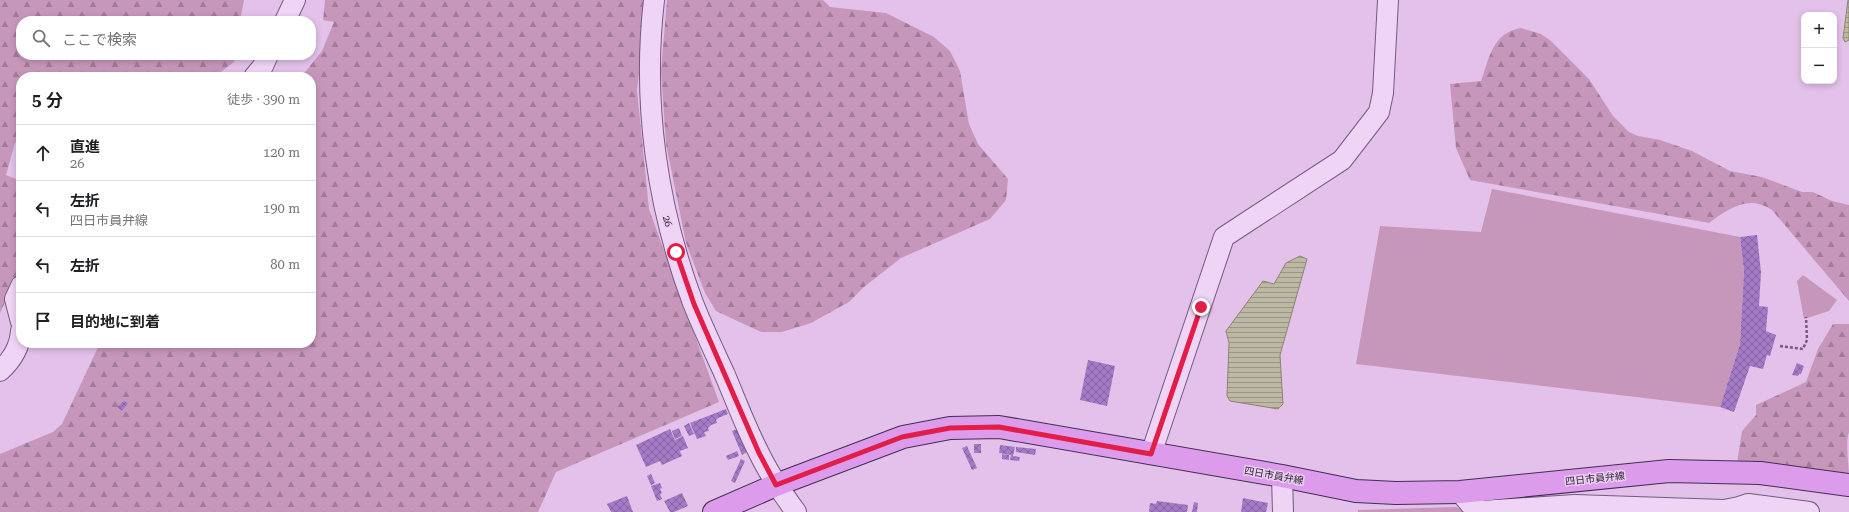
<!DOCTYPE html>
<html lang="ja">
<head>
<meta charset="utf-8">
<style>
  :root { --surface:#fff; --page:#f2f2f2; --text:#202124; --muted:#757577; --line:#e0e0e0 }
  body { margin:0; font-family:"Roboto Serif","Noto Sans JP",serif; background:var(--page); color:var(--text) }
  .controls { position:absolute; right:12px; top:12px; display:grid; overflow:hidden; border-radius:8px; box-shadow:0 2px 6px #0003 }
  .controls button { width:36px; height:36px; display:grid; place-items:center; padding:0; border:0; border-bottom:1px solid var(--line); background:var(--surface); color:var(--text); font:20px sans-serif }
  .stop { position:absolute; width:12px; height:12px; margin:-9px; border:3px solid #e11d48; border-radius:50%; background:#fff }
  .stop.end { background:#e11d48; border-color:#fff; box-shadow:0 1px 4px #0008 }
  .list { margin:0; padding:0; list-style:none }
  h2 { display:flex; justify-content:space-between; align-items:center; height:52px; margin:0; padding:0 16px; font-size:17px }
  h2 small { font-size:13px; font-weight:400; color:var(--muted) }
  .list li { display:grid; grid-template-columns:26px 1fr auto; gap:12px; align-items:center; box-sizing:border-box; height:56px; padding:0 16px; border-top:1px solid var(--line) }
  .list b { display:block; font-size:15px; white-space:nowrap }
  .list p { margin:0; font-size:13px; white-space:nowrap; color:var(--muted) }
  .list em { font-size:13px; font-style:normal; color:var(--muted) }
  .icon { flex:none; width:22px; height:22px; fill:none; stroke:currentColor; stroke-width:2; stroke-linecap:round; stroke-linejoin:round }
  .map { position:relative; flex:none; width:1849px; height:512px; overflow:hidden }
  .search { position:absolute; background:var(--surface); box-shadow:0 2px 6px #0003; left:16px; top:16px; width:300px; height:44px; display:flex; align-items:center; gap:10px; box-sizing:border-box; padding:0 14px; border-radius:16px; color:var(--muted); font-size:15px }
  .panel { position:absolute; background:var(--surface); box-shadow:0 2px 6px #0003; left:16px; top:72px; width:300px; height:276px; border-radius:16px }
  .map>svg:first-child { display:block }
  .green { fill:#c797bb }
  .forest { fill:url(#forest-firs) }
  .water { fill:url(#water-rules); stroke:#89866c }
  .building { fill:url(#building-cross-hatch) }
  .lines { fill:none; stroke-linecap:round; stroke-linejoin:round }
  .minor-casing { stroke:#745a82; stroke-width:22 }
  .major-casing { stroke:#422e50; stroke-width:24 }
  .path { stroke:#745a82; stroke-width:2.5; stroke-dasharray:3 2; stroke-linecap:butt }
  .minor { stroke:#f0d4f5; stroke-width:20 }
  .major { stroke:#dc9ceb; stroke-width:22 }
  .route { stroke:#e11d48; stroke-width:5 }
  .labels { text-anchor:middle; stroke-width:3; stroke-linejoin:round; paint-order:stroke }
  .street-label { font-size:10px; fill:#2a1d33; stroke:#ecd0f2 }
</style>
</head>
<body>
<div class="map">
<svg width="1849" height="512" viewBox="0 0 1849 512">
  <defs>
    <pattern id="forest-firs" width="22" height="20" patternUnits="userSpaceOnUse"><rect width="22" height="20" fill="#c797bb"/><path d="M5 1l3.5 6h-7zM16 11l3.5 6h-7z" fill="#a27b99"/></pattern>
    <pattern id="water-rules" width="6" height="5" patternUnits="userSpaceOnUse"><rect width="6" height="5" fill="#bdb8a4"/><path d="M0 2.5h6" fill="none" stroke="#9a9586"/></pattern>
    <pattern id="building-cross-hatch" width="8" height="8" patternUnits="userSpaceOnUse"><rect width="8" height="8" fill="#a37ac5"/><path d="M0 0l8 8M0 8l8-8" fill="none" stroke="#8563a1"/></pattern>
  </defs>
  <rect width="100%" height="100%" fill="#e3c1ea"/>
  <!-- green -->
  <path class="green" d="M1492 189 1740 237 1744 271 1740 344 1720 407 1356 364 1380 226 1481 232Z
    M1803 275 1837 300 1829 311 1804 319 1797 281Z"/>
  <!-- forest -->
  <path class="forest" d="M0 0H244L240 21H21V55H235L234 62 214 77H21V139L15 143 6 175 21 181V268L0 313Z
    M325 0H648L637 90 649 209 719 402 556 472 538 512H0V454L53 432 62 424 100 343H311V77H301L322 51 334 22 323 20Z
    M667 0H823L830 7 886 13 934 37 950 51 960 71 969 124 978 144 1008 179 1006 200 990 219 901 258 864 287 849 302 811 323 782 332H761L716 311 705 293 686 243 666 144 661 71Z
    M1521 28 1541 34 1551 41 1589 79 1613 116 1629 132 1638 136 1660 140 1692 151 1730 171 1762 177 1802 192H1813L1832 201 1849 205V301L1772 210C1749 194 1729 208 1709 223L1470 180 1456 148 1450 84 1481 81C1490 57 1492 33 1521 28Z
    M1833 324H1849V432C1845 442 1849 464 1849 476L1737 463 1742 431 1756 415V405L1806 382 1818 349Z
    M1456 507 1465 512H1358V510Z"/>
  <!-- water -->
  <path class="water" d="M1848 0H1849V40L1845 42 1843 38Z
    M1300 256 1307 259 1280 355 1283 404 1278 409 1230 401 1227 396 1229 343 1226 331 1263 281 1274 284 1286 263Z"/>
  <!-- building -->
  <path class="building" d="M1757 235 1761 272 1759 306 1768 307 1766 331 1776 335 1770 356 1767 355 1763 369 1750 366 1734 412 1720 407 1740 344 1744 271 1740 237Z
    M1088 360 1115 366 1107 406 1080 400Z
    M1797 363 1804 366 1801 374H1799L1798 376 1792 375Z
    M124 401 128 403 122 411 117 407Z
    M726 409 728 414 718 418 716 420 717 423 711 425 708 428 709 431 704 432 706 436 697 439 690 423Z
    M689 423 694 434 689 436 684 426Z
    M679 428 682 436 675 439 672 431Z
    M670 429 682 456 662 465 660 461 646 467 636 445Z
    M737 429 747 452 742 455 732 431Z
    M683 436 688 448 680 451 675 440Z
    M974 444H981V453H974Z
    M1000 445 1015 447 1013 456 1020 457 1019 461 1010 460 1011 455 999 453Z
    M967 446 977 468 972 470 962 448Z
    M1016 447 1036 449 1035 455 1016 452Z
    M737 451 739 456 728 460 726 456Z
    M1002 454 1009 455V460L1002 459Z
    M741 459 745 461 735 483 731 481Z
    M651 474 655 483 651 485 647 476Z
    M660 483 662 488 660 489 662 493 660 494 662 499 657 501 651 486Z
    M682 493 688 506 674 512H670L664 501Z
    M627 496 633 512H611L607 504Z
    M1243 498 1268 503 1266 512H1241Z
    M1157 501 1188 505 1187 512H1149L1150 503 1156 504Z
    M1194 502 1198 503 1197 512H1192Z"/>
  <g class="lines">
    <!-- minor casing -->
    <g class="minor-casing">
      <path id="minor" d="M654 0C642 103 657 207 693 303 703 328 714 351 725 375 736 401 746 428 759 453 769 474 782 493 796 512
        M285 21 295 0
        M254 77 263 66 268 55
        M21 286 15 299 21 322
        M0 371C12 360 20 347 21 331
        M1151 454 1224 237 1342 160 1379 112 1383 93 1388 0
        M1282 476 1283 512
        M1460 492 1470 504 1481 511 1575 505 1724 510 1739 507V512
        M1739 507 1748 504 1809 512"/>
    </g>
    <!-- major casing -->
    <g class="major-casing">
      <path id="major" d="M714 512 776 485 903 437 950 428 999 427 1282 476 1356 491 1396 493 1460 492 1669 471 1760 473 1849 485"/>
    </g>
    <!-- path -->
    <path class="path" d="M1780 346 1803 349 1807 340 1806 317"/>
    <!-- minor -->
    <use href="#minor" class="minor"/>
    <!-- major -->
    <use href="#major" class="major"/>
  </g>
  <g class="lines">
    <!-- route -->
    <path class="route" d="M676 252 694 304 759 453 776 485 902 437 950 428 999 427 1151 454 1201 307"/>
  </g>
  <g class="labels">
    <!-- street labels -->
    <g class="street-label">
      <text transform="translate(668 221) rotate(75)" y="4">26</text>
      <text transform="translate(1274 475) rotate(10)" y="4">四日市員弁線</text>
      <text transform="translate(1595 478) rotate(-6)" y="4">四日市員弁線</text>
    </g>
  </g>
</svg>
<div class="controls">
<button>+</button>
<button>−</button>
</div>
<div class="stop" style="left:676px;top:252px"></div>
<div class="stop end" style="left:1201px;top:307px"></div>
<div class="search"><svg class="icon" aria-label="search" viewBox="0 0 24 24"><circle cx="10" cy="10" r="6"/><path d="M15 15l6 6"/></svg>ここで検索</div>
<section class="panel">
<h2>5 分<small>徒歩 · 390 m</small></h2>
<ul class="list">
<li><svg class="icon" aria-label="ahead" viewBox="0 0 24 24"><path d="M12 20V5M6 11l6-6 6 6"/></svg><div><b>直進</b><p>26</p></div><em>120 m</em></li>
<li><svg class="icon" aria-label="left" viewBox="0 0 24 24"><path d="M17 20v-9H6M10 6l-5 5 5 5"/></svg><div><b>左折</b><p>四日市員弁線</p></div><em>190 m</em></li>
<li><svg class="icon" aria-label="left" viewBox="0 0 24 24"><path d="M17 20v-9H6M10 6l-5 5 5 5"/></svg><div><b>左折</b></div><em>80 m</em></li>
<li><svg class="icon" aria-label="arrive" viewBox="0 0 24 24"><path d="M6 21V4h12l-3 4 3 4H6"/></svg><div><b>目的地に到着</b></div></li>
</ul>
</section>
</div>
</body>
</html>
